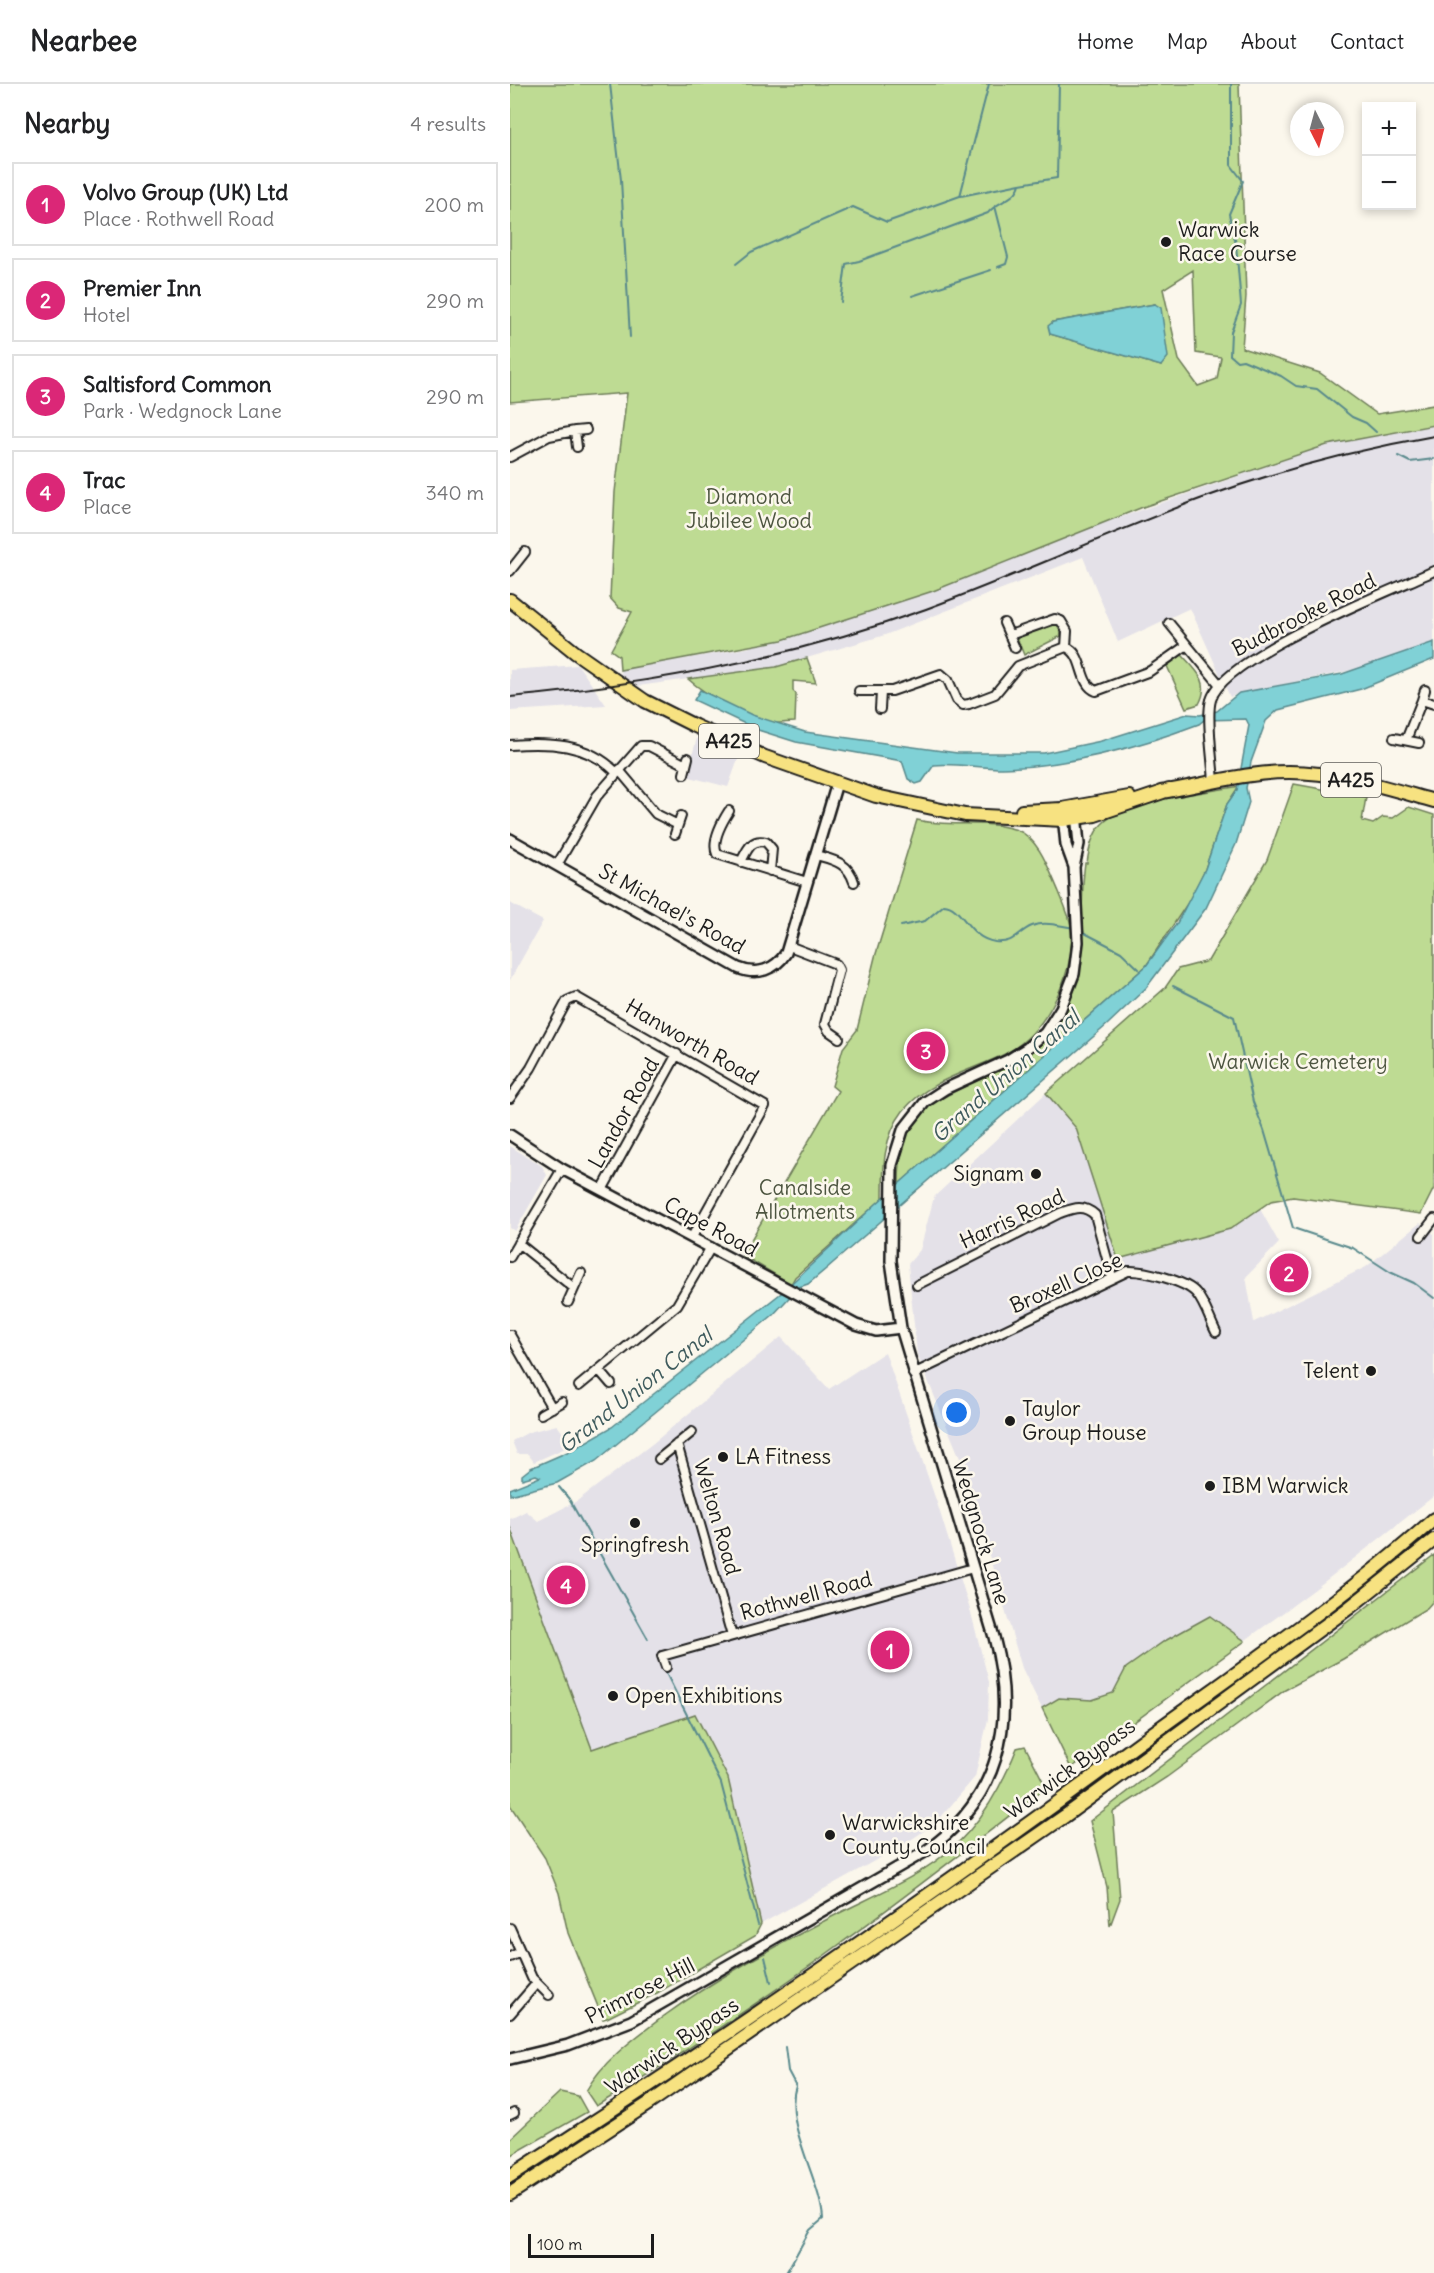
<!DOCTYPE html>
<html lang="en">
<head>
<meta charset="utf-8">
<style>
  :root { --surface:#fff; --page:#f6f6f6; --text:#202124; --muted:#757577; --line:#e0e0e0; --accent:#db2777 }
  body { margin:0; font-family:Delius,sans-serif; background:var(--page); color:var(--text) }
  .controls { position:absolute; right:18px; top:18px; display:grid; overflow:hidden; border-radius:0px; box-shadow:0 3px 9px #0003 }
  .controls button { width:54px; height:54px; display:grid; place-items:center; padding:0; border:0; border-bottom:2px solid var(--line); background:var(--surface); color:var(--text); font:30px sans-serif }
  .compass { position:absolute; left:780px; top:18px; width:54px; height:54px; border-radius:50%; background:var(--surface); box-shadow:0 3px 9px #0003; rotate:174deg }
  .scale { position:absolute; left:18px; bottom:15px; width:126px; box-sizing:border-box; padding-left:6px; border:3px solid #1c1c1c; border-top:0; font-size:16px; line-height:21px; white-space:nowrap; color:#1c1c1c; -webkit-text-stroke:4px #fbf7ec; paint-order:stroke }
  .you { position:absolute; left:447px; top:1329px; width:21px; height:21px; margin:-15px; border:4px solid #fff; border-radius:50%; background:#1a73e8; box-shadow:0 0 0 9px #1a73e833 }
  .badge { display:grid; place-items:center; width:39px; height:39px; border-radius:50%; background:var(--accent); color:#fff; font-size:20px; font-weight:700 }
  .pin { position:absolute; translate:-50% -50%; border:3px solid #fff; box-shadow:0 2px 6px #0006 }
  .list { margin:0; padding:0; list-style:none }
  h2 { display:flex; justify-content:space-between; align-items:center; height:78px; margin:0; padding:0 24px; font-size:26px }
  h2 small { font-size:20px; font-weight:400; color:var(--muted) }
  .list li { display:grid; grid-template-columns:39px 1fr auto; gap:18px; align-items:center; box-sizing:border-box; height:84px; margin:0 12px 12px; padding:0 12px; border:2px solid var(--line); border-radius:0px }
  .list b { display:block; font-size:22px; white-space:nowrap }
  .list p { margin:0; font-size:20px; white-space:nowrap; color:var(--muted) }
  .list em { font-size:20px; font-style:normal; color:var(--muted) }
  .map { position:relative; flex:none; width:924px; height:2189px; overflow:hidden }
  header { display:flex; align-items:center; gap:36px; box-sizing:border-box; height:84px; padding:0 30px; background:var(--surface); border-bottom:2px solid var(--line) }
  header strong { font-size:28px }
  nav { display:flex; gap:33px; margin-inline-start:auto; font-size:21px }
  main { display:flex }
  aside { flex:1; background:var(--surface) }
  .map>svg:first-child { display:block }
  .built { fill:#e4e1e8 }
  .green { fill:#bedb93; stroke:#6d7c58; stroke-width:1.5; fill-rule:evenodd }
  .water { fill:#80d1d6; stroke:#58898c; stroke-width:1.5 }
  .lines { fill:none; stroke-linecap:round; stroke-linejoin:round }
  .stream { stroke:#58898c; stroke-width:2 }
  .minor-casing { stroke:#1c1c1c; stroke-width:12 }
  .tertiary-casing { stroke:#1c1c1c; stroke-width:14 }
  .primary-casing { stroke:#1c1c1c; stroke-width:16 }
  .trunk-casing { stroke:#1c1c1c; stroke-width:16 }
  .minor { stroke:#fbf7ec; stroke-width:8 }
  .tertiary { stroke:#fbf7ec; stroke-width:9 }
  .primary { stroke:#f7e281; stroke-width:12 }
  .trunk { stroke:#f7e281; stroke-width:12 }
  .rail { stroke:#1c1c1c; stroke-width:2 }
  .poi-dot { fill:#1c1c1c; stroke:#fbf7ec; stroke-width:2 }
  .labels { text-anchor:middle; stroke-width:5; stroke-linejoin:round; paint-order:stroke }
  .shield { fill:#fbf7ec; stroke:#5f5e5a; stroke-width:1.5 }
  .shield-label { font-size:20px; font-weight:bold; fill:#1c1c1c }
  .poi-label { font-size:21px; fill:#1c1c1c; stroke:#fbf7ec; text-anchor:start }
  .park-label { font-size:21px; fill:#4d5540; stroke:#fbf7ec }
  .street-label { font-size:21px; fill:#1c1c1c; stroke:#fbf7ec }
  .water-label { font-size:22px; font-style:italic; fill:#3f5b5d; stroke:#fbf7ec }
</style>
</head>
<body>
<header>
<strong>Nearbee</strong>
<nav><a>Home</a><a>Map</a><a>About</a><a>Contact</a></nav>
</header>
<main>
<aside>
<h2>Nearby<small>4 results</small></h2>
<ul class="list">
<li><span class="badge">1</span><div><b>Volvo Group (UK) Ltd</b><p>Place · Rothwell Road</p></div><em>200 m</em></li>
<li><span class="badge">2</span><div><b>Premier Inn</b><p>Hotel</p></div><em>290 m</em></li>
<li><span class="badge">3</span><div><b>Saltisford Common</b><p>Park · Wedgnock Lane</p></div><em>290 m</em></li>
<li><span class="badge">4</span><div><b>Trac</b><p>Place</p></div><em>340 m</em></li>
</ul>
</aside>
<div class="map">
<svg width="924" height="2189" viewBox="0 0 924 2189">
  <rect width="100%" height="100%" fill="#fbf7ec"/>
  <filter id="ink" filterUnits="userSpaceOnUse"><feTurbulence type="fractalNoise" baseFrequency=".0167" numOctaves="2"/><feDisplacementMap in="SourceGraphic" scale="12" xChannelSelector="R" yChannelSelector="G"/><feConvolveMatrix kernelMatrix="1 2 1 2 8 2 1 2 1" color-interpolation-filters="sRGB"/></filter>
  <g filter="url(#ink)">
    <!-- built -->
    <path class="built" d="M924 341V558L853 584 729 609 720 613 680 524 608 558 573 473 375 551 266 583 128 602 112 591 110 586 237 564 817 361Z
      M68 581 96 621 0 627V586Z
      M188 651 230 670 218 703 176 692Z
      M0 819 33 837 0 896Z
      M536 1009 566 1044 608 1175 720 1145 750 1125 769 1159 736 1193 744 1238 856 1183 910 1139 924 1150V1412L805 1505 561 1684 512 1584 452 1379 407 1270 398 1180 410 1166 424 1113Z
      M0 1062 32 1082 37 1091 5 1147 0 1144Z
      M271 1253 319 1305 375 1268 428 1422 461 1529 479 1598 478 1635 465 1693 426 1739 393 1761 251 1840 218 1694 184 1630 82 1665 0 1443V1435L16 1427 28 1437 67 1417 142 1360Z
      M47 1341 62 1361 24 1378 18 1370H7L2 1357 19 1348Z"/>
    <!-- green -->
    <path class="green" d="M0 0H729L736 212 732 264 810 289 867 330 924 321V341L817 361 633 423 423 507 272 556 110 586 109 572 101 566 122 528 109 524 100 514 105 408 117 309 0 318ZM683 186 686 269 711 273 707 295 688 302 669 276 653 205ZM645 220 651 282 540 250 543 238Z
      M543 538 550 541 551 552 514 571 507 554Z
      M672 571C687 587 701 598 689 620L676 624 657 582Z
      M297 574 306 599 283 597V607L286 610 285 638C278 638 269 640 262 639 236 633 197 612 178 595L266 583Z
      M784 700 856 713 852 737 863 740 873 733 883 734 899 723 924 731V1104L911 1130 783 1113 761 1117 720 1145 608 1175 566 1044 536 1009 655 904 668 885 698 877 757 776Z
      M729 702 717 720 695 785 681 814 636 882 389 1100C389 1077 392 1053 405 1034 411 1024 425 1019 434 1013 480 988 528 976 555 927 579 882 568 827 575 779H577C579 765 582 750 592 740 614 716 695 709 729 702Z
      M407 736C440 744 475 735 507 746 529 754 540 788 549 808 553 818 559 831 561 842 566 888 537 948 495 970 461 987 418 996 393 1027 373 1053 373 1083 373 1114L285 1193 281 1200 232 1171 328 1007 322 1002 333 964 347 946 365 873Z
      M0 1443 82 1665 185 1630 218 1694 251 1840 245 1852 147 1909 97 1934 93 1935 58 1849 49 1809 35 1774 0 1721Z
      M924 1471V1516L917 1524 833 1575 775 1606 657 1693 603 1728 610 1815 600 1842 597 1803 580 1737Z
      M700 1532 735 1557 561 1684 532 1624 549 1614 582 1616 603 1609 616 1584 653 1558Z
      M515 1662 536 1703C392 1817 244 1928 86 2022L76 2007C93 1976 126 1953 154 1932 205 1895 259 1866 314 1837 364 1810 422 1791 460 1746 481 1722 495 1694 507 1664Z
      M50 2008 68 2012 77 2028 0 2072V2055Z"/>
    <!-- water -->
    <path class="water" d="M645 220 651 224 658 273 651 282 540 250 538 242 543 238Z
      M924 558V575L851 605 768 626 756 637 741 678 736 704 739 718 726 760 696 824 636 904 598 940 316 1185 298 1200 289 1203 263 1231 86 1377 47 1399 0 1411V1405L30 1393 26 1391 12 1395V1391L21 1384 62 1366 102 1343 270 1210 366 1120 636 882 667 839 695 785 717 720 727 706 739 641 736 635 694 636 689 640C626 664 560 682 493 684 470 684 446 679 424 681L412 698 406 700 398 695 392 677 286 658 248 646 184 616 190 606 242 631 295 648 447 669H534L591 657 677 630 690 631 707 627 729 609 832 590Z"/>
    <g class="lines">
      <!-- stream -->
      <path class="stream" d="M100 0 111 96 120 253
        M721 0V81L733 97 719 130 726 160 731 221 721 248 720 271 727 277 733 276 771 292 786 302 807 305 842 333 856 339 866 348
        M451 112 510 100
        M485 122 498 173 496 180 488 183
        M226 180 241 168 343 123 377 138 450 112 479 0
        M402 212 481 186
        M331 218 336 180 349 177 478 129C487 117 506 116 510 100L547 94 549 0
        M888 372 900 378 924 375
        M391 842 415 837 434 821C453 822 457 854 485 858 505 860 507 848 522 842 534 837 552 842 564 844
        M569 846 611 868 629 885
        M663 902 724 933 743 1018 754 1046 783 1144 843 1164 880 1188 904 1199 924 1214
        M49 1403 59 1415 138 1555
        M156 1589 211 1699 248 1841
        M255 1873 261 1898
        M275 1963 278 1987 286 2002C273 2039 311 2097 313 2135L300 2146 276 2189"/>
      <!-- minor casing -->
      <g class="minor-casing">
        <path id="minor" d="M67 363 65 347 76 346
          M0 373 39 352 65 347
          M0 487 15 468
          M494 539 505 564
          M659 539 677 561
          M500 551 545 535 551 537 557 547 556 563
          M349 607H382L431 590 438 596 447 616 453 621 459 620 485 610 508 582 556 563C575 570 568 600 586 607L640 587 677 561 710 601
          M912 616 915 606
          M370 625 371 608
          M884 654 909 659
          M896 656 912 616 924 620
          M0 661C39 658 77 659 106 688
          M109 686 146 730 168 741
          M174 690 178 674
          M704 698C703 679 696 632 701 616 713 572 880 507 924 487
          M219 727C212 738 201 757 207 770L297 798
          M165 750 171 732
          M306 771C323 776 338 778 344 798
          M231 778C237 766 241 754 256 758L262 765 260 787
          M47 781 87 712 131 662H139L176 681
          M279 862 326 880 329 886 315 940 319 947 329 954
          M0 1014 21 984 57 917 66 913 255 1022 182 1153
          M92 1106 167 970
          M911 1152 924 1135
          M8 1159 64 1204
          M0 1173 52 1085
          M407 1201 550 1129C564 1124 573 1120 585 1131L602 1193
          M58 1218 71 1189
          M0 1251 42 1324
          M89 1286 101 1300
          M403 1290 618 1187C633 1186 676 1197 686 1209 695 1219 700 1237 706 1248
          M69 1302 167 1221 201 1163
          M31 1330 52 1318
          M167 1360 222 1552
          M149 1375 182 1348
          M156 1583 152 1572 463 1484
          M0 1844 22 1894 39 1911
          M0 1873 10 1868
          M0 1930 26 1900
          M0 2031 4 2029"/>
      </g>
      <!-- tertiary casing -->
      <g class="tertiary-casing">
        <path id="tertiary" d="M0 755 228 884C247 892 265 886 276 869L327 699
          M564 783 569 760 566 730
          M0 1051 52 1085 346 1241 366 1247 391 1244
          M0 1975 58 1961 121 1937 413 1769C490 1716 507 1639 484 1553L391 1244 381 1177 382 1081 393 1046 415 1018 435 1005 498 976 517 964 535 949 551 924 564 890 568 858 564 783 556 761 553 731"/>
      </g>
      <!-- primary casing -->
      <g class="primary-casing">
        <path id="primary" d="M0 516 66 569 135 617 185 642 255 673 366 712 455 731 553 736 585 731 659 706
          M651 708C694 701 736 688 779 688 828 688 877 704 924 717
          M512 727 552 725 619 713"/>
      </g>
      <!-- trunk casing -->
      <g class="trunk-casing">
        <path id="trunk" d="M0 2092C214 1955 424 1810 629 1659 728 1587 832 1517 924 1435
          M0 2110 138 2020 555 1732 839 1524 924 1456"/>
      </g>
      <!-- minor -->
      <use href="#minor" class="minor"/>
      <!-- tertiary -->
      <use href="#tertiary" class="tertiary"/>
      <!-- primary -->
      <use href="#primary" class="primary"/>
      <!-- trunk -->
      <use href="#trunk" class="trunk"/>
      <!-- rail -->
      <path class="rail" d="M0 613C142 600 281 574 416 525 509 491 598 449 690 415 766 387 844 366 924 352"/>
    </g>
  </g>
  <!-- markers -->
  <g class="poi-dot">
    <circle cx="656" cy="158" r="6"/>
    <circle cx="526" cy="1090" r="6"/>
    <circle cx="861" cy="1287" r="6"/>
    <circle cx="500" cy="1337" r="6"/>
    <circle cx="213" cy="1373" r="6"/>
    <circle cx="700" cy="1402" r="6"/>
    <circle cx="125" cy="1439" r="6"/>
    <circle cx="103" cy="1612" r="6"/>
    <circle cx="320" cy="1751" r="6"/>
  </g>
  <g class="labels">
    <!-- shield labels -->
    <g class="shield">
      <rect x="189" y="640" width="60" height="34" rx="4.5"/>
      <rect x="811" y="679" width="60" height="34" rx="4.5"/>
    </g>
    <g class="shield-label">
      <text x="219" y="664">A425</text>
      <text x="841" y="703">A425</text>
    </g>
    <!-- poi labels -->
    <g class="poi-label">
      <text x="668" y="153">Warwick<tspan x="668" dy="24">Race Course</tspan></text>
      <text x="514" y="1097" text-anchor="end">Signam</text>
      <text x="849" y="1294" text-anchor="end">Telent</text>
      <text x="512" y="1332">Taylor<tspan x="512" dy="24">Group House</tspan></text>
      <text x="225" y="1380">LA Fitness</text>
      <text x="712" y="1409">IBM Warwick</text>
      <text x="125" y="1468" text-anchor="middle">Springfresh</text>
      <text x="115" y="1619">Open Exhibitions</text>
      <text x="332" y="1746">Warwickshire<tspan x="332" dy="24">County Council</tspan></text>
    </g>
    <!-- park labels -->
    <g class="park-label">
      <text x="239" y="420">Diamond<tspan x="239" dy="24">Jubilee Wood</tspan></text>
      <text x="788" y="985">Warwick Cemetery</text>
      <text x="295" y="1111">Canalside<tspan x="295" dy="24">Allotments</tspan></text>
    </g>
    <!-- street labels -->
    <g class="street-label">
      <text transform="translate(794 531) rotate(-27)" y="7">Budbrooke Road</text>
      <text transform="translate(162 825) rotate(29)" y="7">St Michael's Road</text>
      <text transform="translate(182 958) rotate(30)" y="7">Hanworth Road</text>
      <text transform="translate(114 1029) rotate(-61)" y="7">Landor Road</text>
      <text transform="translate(502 1135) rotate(-25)" y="7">Harris Road</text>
      <text transform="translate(201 1143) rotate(28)" y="7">Cape Road</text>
      <text transform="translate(556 1199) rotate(-24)" y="7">Broxell Close</text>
      <text transform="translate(207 1433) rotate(74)" y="7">Welton Road</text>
      <text transform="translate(471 1448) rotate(73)" y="7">Wedgnock Lane</text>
      <text transform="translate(296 1512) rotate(-15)" y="7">Rothwell Road</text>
      <text transform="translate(560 1685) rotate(-36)" y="7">Warwick Bypass</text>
      <text transform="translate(130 1907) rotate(-27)" y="7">Primrose Hill</text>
      <text transform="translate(162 1962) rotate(-34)" y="7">Warwick Bypass</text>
    </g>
    <!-- water labels -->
    <g class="water-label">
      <text transform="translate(495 992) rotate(-41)" y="8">Grand Union Canal</text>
      <text transform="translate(125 1306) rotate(-38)" y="8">Grand Union Canal</text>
    </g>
  </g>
</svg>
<div class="controls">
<button>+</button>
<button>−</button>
</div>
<svg class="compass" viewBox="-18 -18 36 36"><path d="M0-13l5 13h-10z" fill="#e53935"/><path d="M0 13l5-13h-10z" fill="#757577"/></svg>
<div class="scale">100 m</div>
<div class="you"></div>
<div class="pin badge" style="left:380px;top:1566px">1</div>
<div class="pin badge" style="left:779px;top:1189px">2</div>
<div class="pin badge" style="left:416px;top:967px">3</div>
<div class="pin badge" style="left:56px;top:1501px">4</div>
</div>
</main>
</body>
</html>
